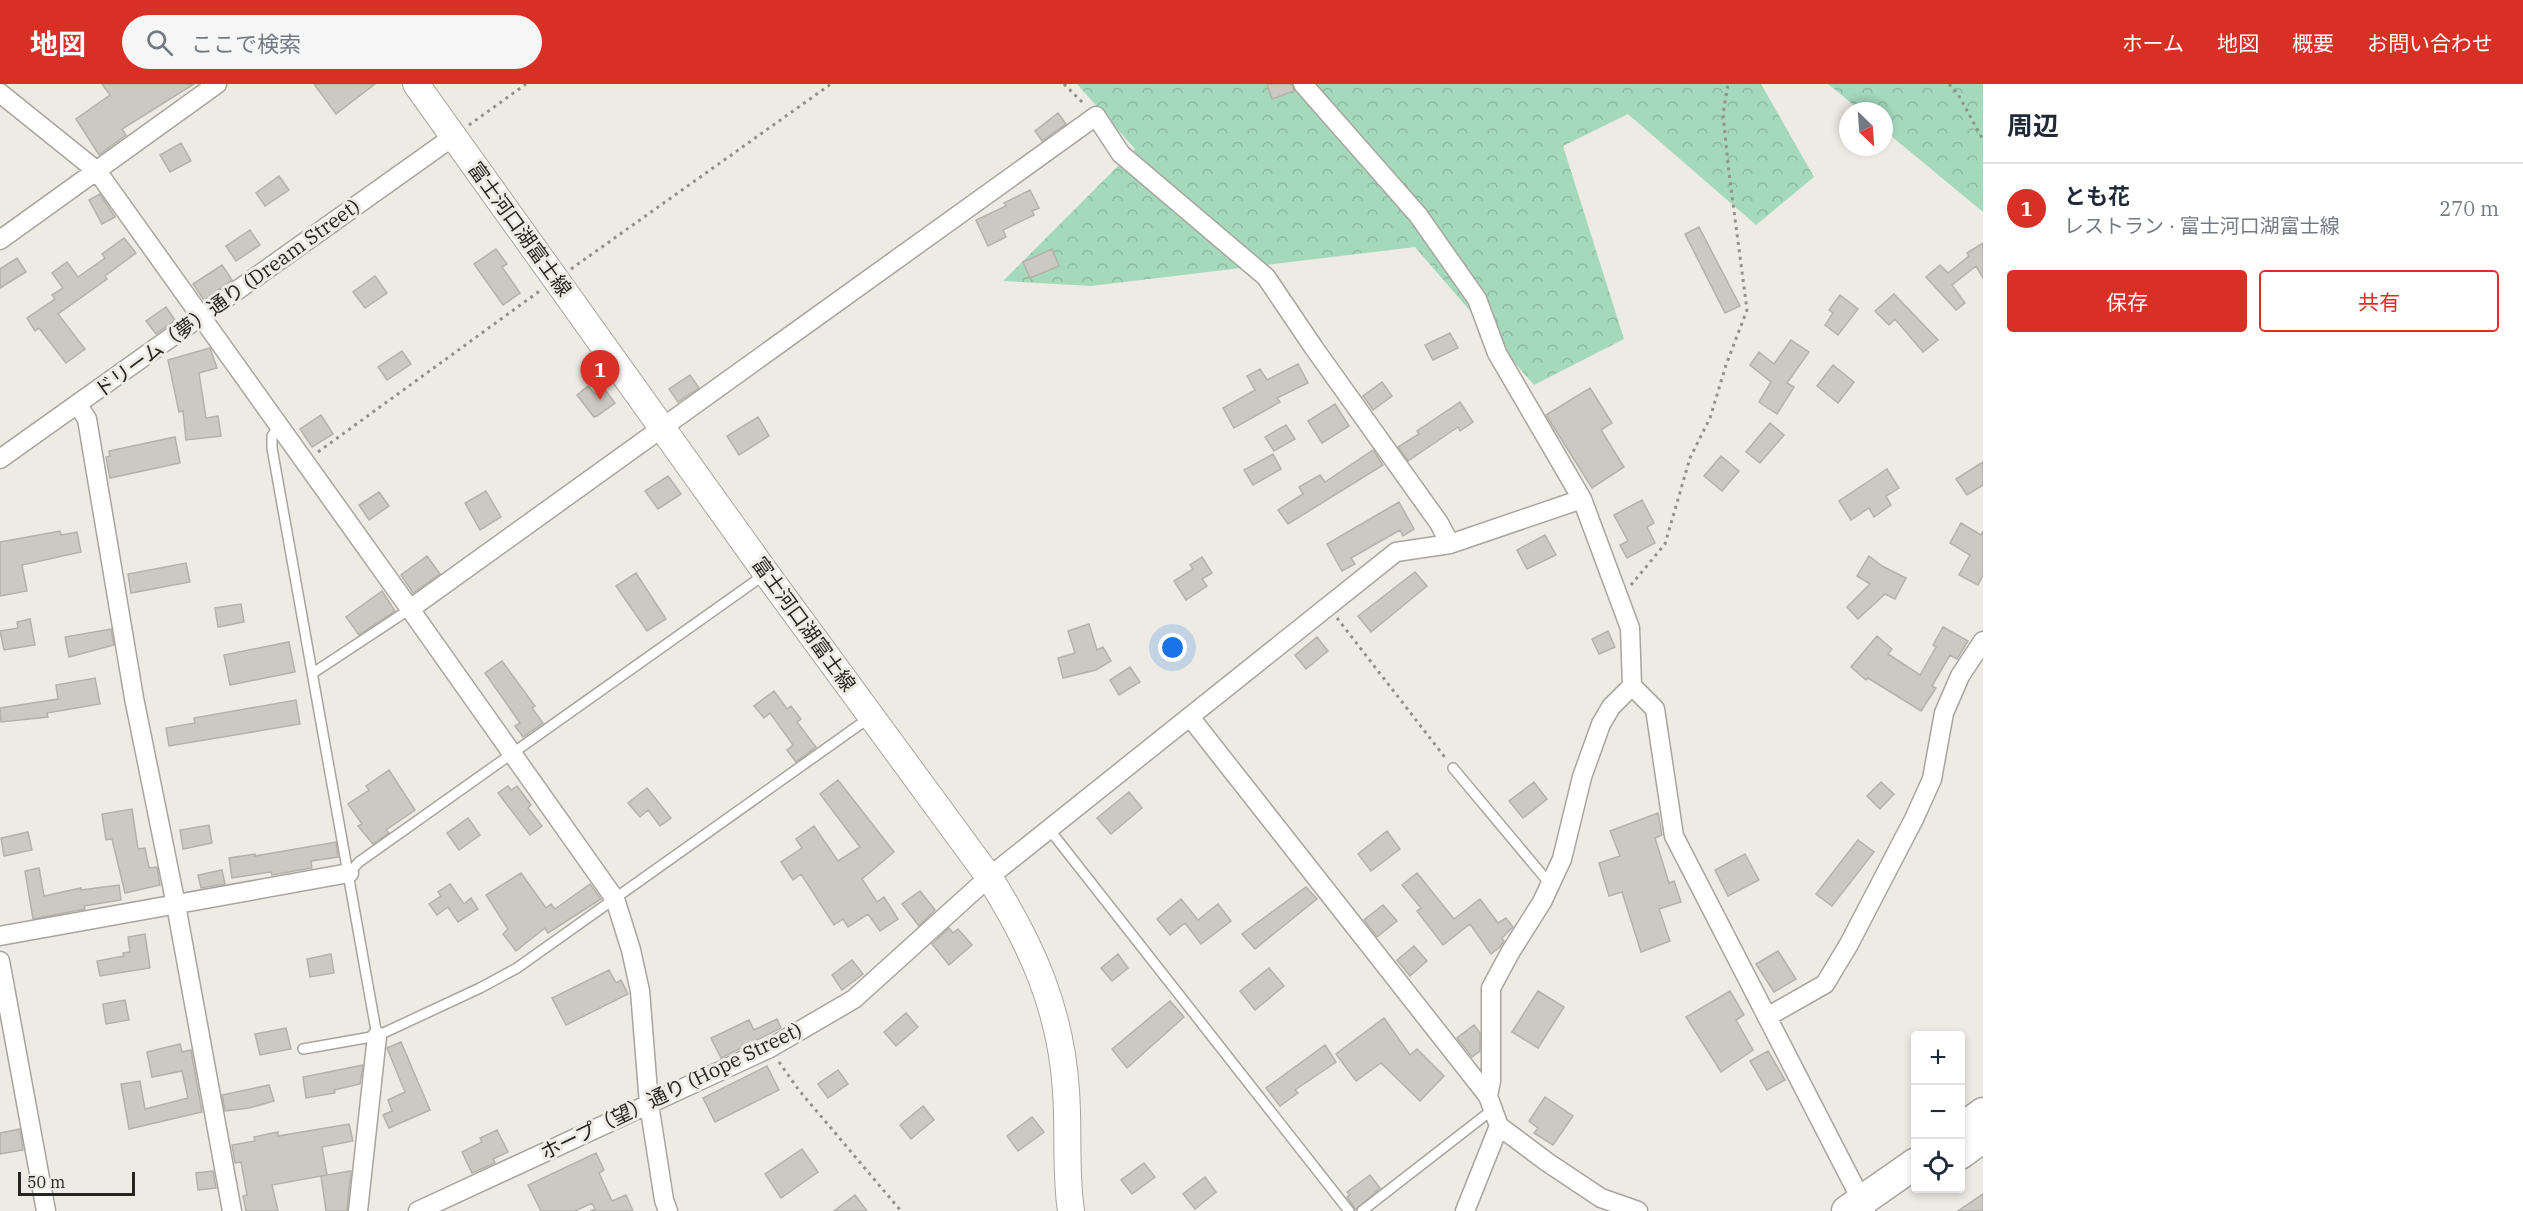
<!DOCTYPE html>
<html lang="ja">
<head>
<meta charset="utf-8">
<style>
  :root { --surface:#fff; --page:#f6f6f7; --text:#1f2937; --muted:#747a83; --line:#e0e1e3; --accent:#d93025 }
  body { margin:0; font-family:"IBM Plex Serif","Noto Sans JP",serif; background:var(--page); color:var(--text) }
  .controls { position:absolute; right:18px; bottom:18px; display:grid; overflow:hidden; border-radius:6px; box-shadow:0 3px 9px #0003 }
  .controls button { width:54px; height:54px; display:grid; place-items:center; padding:0; border:0; border-bottom:2px solid var(--line); background:var(--surface); color:var(--text); font:30px sans-serif }
  .compass { position:absolute; left:1839px; top:18px; width:54px; height:54px; border-radius:50%; background:var(--surface); box-shadow:0 3px 9px #0003; rotate:155deg }
  .scale { position:absolute; left:18px; bottom:15px; width:117px; box-sizing:border-box; padding-left:6px; border:3px solid #262522; border-top:0; font-size:16px; line-height:21px; white-space:nowrap; color:#262522; -webkit-text-stroke:4px #eeebe4; paint-order:stroke }
  .you { position:absolute; left:1173px; top:564px; width:21px; height:21px; margin:-15px; border:4px solid #fff; border-radius:50%; background:#1a73e8; box-shadow:0 0 0 9px #1a73e833 }
  .badge { display:grid; place-items:center; width:39px; height:39px; border-radius:50%; background:var(--accent); color:#fff; font-size:20px; font-weight:700 }
  .pin { position:absolute; translate:-50% -50px; filter:drop-shadow(0 2px 3px #0008) }
  .pin::after { content:''; position:absolute; top:32px; width:21px; height:18px; background:inherit; clip-path:polygon(0 0,100% 0,50% 100%) }
  .list { margin:0; padding:0; list-style:none }
  h2 { display:flex; justify-content:space-between; align-items:center; height:78px; margin:0; padding:0 24px; font-size:26px }
  h2 small { font-size:20px; font-weight:400; color:var(--muted) }
  .list li { display:grid; grid-template-columns:39px 1fr auto; gap:18px; align-items:center; box-sizing:border-box; height:90px; padding:0 24px; border-top:2px solid var(--line) }
  .list b { display:block; font-size:22px; white-space:nowrap }
  .list p { margin:0; font-size:20px; white-space:nowrap; color:var(--muted) }
  .list em { font-size:20px; font-style:normal; color:var(--muted) }
  .actions { display:flex; gap:12px; padding:18px 24px }
  .actions a { flex:1; padding:14px 0; border:2px solid var(--accent); border-radius:6px; text-align:center; font-size:21px; color:var(--accent) }
  .actions .main { background:var(--accent); color:#fff }
  .icon { flex:none; width:33px; height:33px; fill:none; stroke:currentColor; stroke-width:2; stroke-linecap:round; stroke-linejoin:round }
  .map { position:relative; flex:none; width:1983px; height:1127px; overflow:hidden }
  header { display:flex; align-items:center; gap:36px; box-sizing:border-box; height:84px; padding:0 30px; background:var(--accent); color:#fff }
  header strong { font-size:28px }
  nav { display:flex; gap:33px; margin-inline-start:auto; font-size:21px }
  .search { width:420px; height:54px; background:var(--page); display:flex; align-items:center; gap:15px; box-sizing:border-box; padding:0 21px; border-radius:33px; color:var(--muted); font-size:22px }
  main { display:flex }
  aside { flex:1; background:var(--surface) }
  .map>svg:first-child { display:block }
  .forest { fill:url(#forest-crowns) }
  .building { fill:#ccc9c2; stroke:#b4b1aa; stroke-width:1.5 }
  .lines { fill:none; stroke-linecap:round; stroke-linejoin:round }
  .service-casing { stroke:#a8a59f; stroke-width:12 }
  .minor-casing { stroke:#a8a59f; stroke-width:21 }
  .secondary-casing { stroke:#a8a59f; stroke-width:28 }
  .trunk-casing { stroke:#a8a59f; stroke-width:33 }
  .path { stroke:#93918c; stroke-width:3; stroke-dasharray:3 4.5; stroke-linecap:butt }
  .service { stroke:#fff; stroke-width:9 }
  .minor { stroke:#fff; stroke-width:18 }
  .secondary { stroke:#fff; stroke-width:26 }
  .trunk { stroke:#fff; stroke-width:30 }
  .labels { text-anchor:middle; stroke-width:6; stroke-linejoin:round; paint-order:stroke }
  .street-label { font-size:20px; fill:#262522; stroke:#eeebe4 }
</style>
</head>
<body>
<header>
<strong>地図</strong>
<div class="search"><svg class="icon" aria-label="search" viewBox="0 0 24 24"><circle cx="10" cy="10" r="6"/><path d="M15 15l6 6"/></svg>ここで検索</div>
<nav><a>ホーム</a><a>地図</a><a>概要</a><a>お問い合わせ</a></nav>
</header>
<main>
<div class="map">
<svg width="1983" height="1127" viewBox="0 0 1983 1127">
  <defs>
    <pattern id="forest-crowns" width="20" height="18" patternUnits="userSpaceOnUse" patternTransform="scale(1.5)"><rect width="20" height="18" fill="#a4d9bc"/><path d="M2 6a3 3 0 1 1 6 0M12 15a3 3 0 1 1 6 0" fill="none" stroke="#8dbaa1"/></pattern>
  </defs>
  <rect width="100%" height="100%" fill="#eeebe4"/>
  <!-- forest -->
  <path class="forest" d="M1077 0H1761L1814 93 1756 141 1628 30 1563 62 1624 255 1534 301 1415 163 1091 202 1003 197 1135 65Z
    M1828 0H1983V128L1884 46V27H1861Z"/>
  <!-- building -->
  <path class="building" d="M102 0H194L122 45 126 51 99 71 76 35 110 11Z
    M314 0H375L336 30Z
    M1267 0H1292L1294 7 1272 15Z
    M1058 29 1066 40 1042 57 1035 47Z
    M181 59 191 77 170 88 160 71Z
    M279 92 289 106 265 122 256 109Z
    M1030 106 1039 124 1032 127 1034 131 1003 146 1006 153 988 162 976 136 1006 122 1004 119Z
    M100 110 115 133 102 140 89 116Z
    M1699 143 1740 222 1725 229 1685 150Z
    M250 146 260 161 236 177 226 162Z
    M124 154 136 169 105 192 107 195 58 230 85 265 66 279 39 244 35 247 27 234 55 215 52 211 63 204 52 189 67 178 78 193 105 174 102 170Z
    M1983 159V194L1976 182 1952 201 1965 219 1956 226 1926 193 1940 181 1948 189 1969 172 1967 169Z
    M496 165 507 180 502 183 520 209 503 221 474 180Z
    M1052 165 1059 182 1030 194 1023 178Z
    M17 174 26 188 0 204V185Z
    M222 181 232 196 204 216 193 200Z
    M375 192 387 209 365 224 353 208Z
    M1894 210 1938 256 1923 268 1895 235 1889 241 1875 227Z
    M1840 211 1858 225 1838 251 1825 241 1833 229 1829 226Z
    M166 223 175 236 156 250 146 237Z
    M1450 249 1458 264 1433 276 1425 261Z
    M1791 256 1809 268 1787 299 1794 303 1777 330 1759 318 1771 298 1750 281 1759 268 1774 280Z
    M210 264 217 284 199 289 206 334 218 332 221 352 186 356 183 327 179 328 168 276Z
    M402 267 411 280 387 296 378 283Z
    M1298 280 1308 299 1277 314 1280 318 1234 344 1223 324 1255 306 1247 292 1260 285 1267 296Z
    M1833 281 1854 298 1838 319 1817 302Z
    M690 291 699 304 678 318 669 305Z
    M1382 298 1392 312 1373 326 1363 312Z
    M588 302 595 310 603 303 615 319 597 332 594 333 577 311Z
    M1590 304 1612 339 1601 346 1624 383 1592 404 1546 331Z
    M1460 318 1473 338 1460 347 1458 343 1408 377 1398 363 1419 350 1417 347Z
    M1335 320 1349 342 1322 359 1308 337Z
    M321 331 333 350 312 363 300 345Z
    M758 333 769 352 739 371 727 352Z
    M1770 339 1784 351 1760 379 1746 368Z
    M1286 341 1295 355 1274 367 1265 353Z
    M175 353 180 379 110 394 106 373 110 372 109 367Z
    M1373 366 1383 381 1288 440 1278 426 1303 410 1299 403 1320 391 1325 398Z
    M1273 370 1281 385 1253 401 1244 386Z
    M1721 372 1739 387 1722 407 1704 392Z
    M1983 378V401L1967 411 1956 395Z
    M1887 385 1899 404 1886 412 1891 421 1874 433 1869 424 1851 436 1839 417Z
    M668 392 681 410 658 425 645 407Z
    M486 407 501 433 480 446 465 419Z
    M379 408 389 422 369 436 359 421Z
    M1642 416 1654 439 1647 443 1655 459 1627 474 1620 461 1628 457 1614 431Z
    M1399 418 1414 445 1403 452 1400 446 1351 474 1355 480 1342 487 1327 460Z
    M1961 439 1981 451 1983 447V491L1978 501 1959 491 1970 471 1950 459Z
    M60 447 61 451 77 448 81 468 22 481 27 507 0 512V458Z
    M1545 451 1556 471 1527 485 1517 466Z
    M427 472 440 490 413 509 401 491Z
    M1869 472 1882 482 1906 494 1895 515 1885 510 1858 535 1847 523 1870 500 1857 492Z
    M1202 473 1212 489 1202 495 1207 502 1186 516 1174 497 1193 485 1190 481Z
    M186 479 190 498 131 509 128 490Z
    M1415 488 1427 502 1371 548 1358 532Z
    M636 489 666 535 647 547 616 502Z
    M382 507 395 527 359 551 346 533Z
    M241 520 244 538 218 543 215 524Z
    M30 535 35 561 4 566 0 547 18 544 17 538Z
    M1089 540 1097 566 1103 563 1111 577 1096 586 1063 594 1058 574 1075 569 1068 547Z
    M1943 543 1968 557 1957 575 1950 571 1932 602 1936 604 1921 627 1868 594 1866 596 1851 583 1877 552 1892 565 1888 570 1920 591 1936 563 1933 561Z
    M111 545 114 561 69 573 65 553Z
    M1608 547 1615 563 1599 570 1592 555Z
    M1317 553 1328 567 1306 585 1295 571Z
    M289 558 295 588 230 601 224 571Z
    M502 577 535 622 532 624 543 639 523 653 515 642 520 639 485 589Z
    M1130 583 1140 598 1119 611 1110 596Z
    M95 594 100 620 47 629 48 633 1 638 0 624 58 615 56 601Z
    M774 607 787 625 791 622 801 635 797 638 816 663 796 678 787 666 793 661 770 629 764 634 754 622Z
    M296 616 300 640 169 662 166 644 195 639 194 634Z
    M389 686 415 726 386 746 389 749 373 760 358 742 362 740 348 720 369 706 366 702Z
    M838 696 894 768 862 795 877 818 884 813 898 835 880 847 868 830 848 843 843 835 834 841 801 790 793 796 781 778 802 764 796 755 814 742 838 777 860 763 820 710Z
    M1534 698 1547 715 1523 734 1509 717Z
    M1881 698 1894 710 1880 725 1867 712Z
    M508 702 511 706 517 702 531 721 528 724 542 742 530 751 498 709Z
    M647 704 671 734 660 742 648 726 640 733 628 719Z
    M1129 708 1142 724 1111 750 1097 734Z
    M132 725 138 765 145 764 149 784 157 783 160 801 125 809 112 755 106 756 102 730Z
    M1658 729 1662 751 1655 754 1669 799 1674 797 1681 818 1659 825 1670 857 1641 868 1622 808 1609 812 1599 779 1620 772 1610 747Z
    M468 734 480 751 459 766 447 749Z
    M209 741 212 759 183 765 180 746Z
    M1387 747 1400 765 1371 787 1358 770Z
    M28 748 32 766 4 772 1 754Z
    M1858 756 1874 768 1832 822 1816 810Z
    M336 758 338 773 311 777 312 784 272 791 271 788 232 794 229 774 255 770V772Z
    M1745 770 1759 796 1728 812 1715 786Z
    M39 784 44 812 81 804V806L119 801 121 816 84 822 85 825 33 835 25 787Z
    M222 786 225 800 201 804 198 791Z
    M521 789 546 824 551 820 555 825 590 800 601 815 548 849 545 844 516 867 503 850 508 845 486 811Z
    M1417 789 1454 835 1480 815 1498 839 1506 834 1513 843 1502 854 1504 857 1500 863 1491 870 1470 840 1443 861 1417 827 1421 824 1402 801Z
    M450 800 464 820 471 814 478 825 458 838 448 823 437 831 429 820 441 812 438 808Z
    M1306 803 1317 815 1255 865 1242 850Z
    M920 807 935 826 919 842 902 820Z
    M1181 815 1198 836 1218 820 1231 837 1201 860 1185 839 1170 851 1157 835Z
    M1383 821 1397 837 1377 853 1364 836Z
    M949 844 953 849 958 845 972 861 949 881 932 860Z
    M145 850 150 884 100 892 97 877 124 872 123 869 130 868 128 853Z
    M1414 862 1427 877 1410 892 1397 876Z
    M1778 867 1796 895 1774 908 1756 880Z
    M331 870 334 889 310 893 307 875Z
    M1118 870 1128 884 1112 897 1101 884Z
    M852 876 863 890 842 906 832 891Z
    M1269 884 1284 902 1255 926 1240 907Z
    M609 886 616 899 621 896 628 910 566 941 552 914Z
    M1538 907 1564 923 1538 964 1512 948Z
    M1730 907 1744 931 1736 936 1753 966 1721 988 1686 933Z
    M125 916 129 936 106 940 103 920Z
    M1170 917 1184 933 1127 984 1112 965Z
    M906 929 918 943 896 962 884 948Z
    M1384 934 1410 971 1417 965 1444 992 1420 1017 1381 979 1356 997 1336 970Z
    M777 935 781 944 721 974 711 954 749 936 754 946Z
    M1474 941 1480 949V967L1472 973 1457 954Z
    M286 944 291 965 260 971 255 950Z
    M401 958 430 1026 389 1044 383 1031 392 1027 388 1016 405 1008 387 964Z
    M180 960 182 968 191 966 202 1028 129 1045 121 1000 140 997 145 1025 188 1014 182 987 152 993 147 968Z
    M1325 961 1336 978 1295 1006 1298 1009 1280 1022 1266 1004Z
    M1768 967 1785 996 1767 1006 1750 977Z
    M363 981 360 1000 334 1006 335 1009 306 1014 303 993Z
    M767 982 779 1006 715 1038 703 1014Z
    M838 986 848 1000 828 1014 818 1000Z
    M269 1001 274 1017 249 1024 225 1027 222 1011Z
    M1545 1013 1573 1032 1553 1061 1534 1049 1538 1044 1529 1037Z
    M923 1022 934 1036 911 1055 900 1041Z
    M1032 1033 1044 1048 1018 1067 1007 1052Z
    M349 1040 353 1057 322 1063 327 1091 272 1101 278 1127H246L243 1112 247 1111 241 1078 235 1079 232 1061 255 1057 254 1053 278 1048V1052Z
    M20 1045 23 1066 0 1070V1049Z
    M497 1046 508 1068 493 1075 495 1079 472 1089 462 1068 482 1058 480 1054Z
    M802 1065 818 1088 781 1114 765 1090Z
    M596 1069 604 1086 599 1089 612 1117 626 1111 633 1127H590L595 1125 592 1119 575 1127H541L528 1101Z
    M1144 1079 1155 1093 1132 1110 1121 1096Z
    M213 1087 216 1104 198 1106 196 1089Z
    M351 1087 347 1127H326L321 1092Z
    M1370 1091 1380 1104 1356 1126 1347 1113 1350 1111 1347 1108Z
    M1205 1093 1216 1108 1195 1125 1183 1110Z
    M1983 1110V1127H1958Z
    M855 1111 867 1127H834Z"/>
  <g class="lines">
    <!-- service casing -->
    <g class="service-casing">
      <path id="service" d="M278 343 272 352V364L377 952
        M313 589 410 525
        M1453 684 1550 800
        M1049 745 1349 1127
        M349 789 359 778 764 491
        M303 965 377 952 480 904 517 884 869 634
        M1362 1127 1492 1026"/>
    </g>
    <!-- minor casing -->
    <g class="minor-casing">
      <path id="minor" d="M1303 0 1418 131 1477 215 1497 269 1582 415 1630 544 1632 602 1655 625 1674 752 1866 1125
        M0 9 97 87 410 525 615 815 631 866 640 907 649 1020 664 1116 668 1127
        M0 156 217 0
        M77 320 87 335 134 614 176 821 232 1127
        M0 375 454 52
        M410 525 1096 32 1121 70 1266 193 1314 264 1439 439 1450 460
        M1190 633 1488 1012 1499 1042 1465 1127
        M0 852 349 789
        M0 877 46 1127
        M1767 933 1825 900 1849 860 1914 735 1932 695 1944 629 1960 592 1983 557
        M1488 1012 1491 997V904L1511 867 1542 818 1562 775 1582 693 1601 640 1611 623 1632 602
        M1499 1042 1547 1078 1601 1114 1638 1127
        M358 1127 377 952
        M418 1127 770 964 854 915 989 793 1396 468 1450 460 1582 415"/>
    </g>
    <!-- secondary casing -->
    <g class="secondary-casing">
      <path id="secondary" d="M416 0 766 489 989 793C1032 861 1061 926 1066 1007 1069 1047 1065 1087 1071 1127"/>
    </g>
    <!-- trunk casing -->
    <g class="trunk-casing">
      <path id="trunk" d="M1960 1046 1983 1029
        M1960 1070 1983 1053
        M1847 1127 1916 1079"/>
    </g>
    <!-- path -->
    <path class="path" d="M1064 0 1084 20
      M1949 0 1958 10 1983 56
      M469 41 526 0
      M571 185 831 0
      M318 368 541 206
      M1631 501 1665 460 1690 374 1710 334 1726 281 1747 226 1729 89 1723 30 1728 0
      M1337 534 1447 676
      M779 978 798 1005 901 1127"/>
    <!-- service -->
    <use href="#service" class="service"/>
    <!-- minor -->
    <use href="#minor" class="minor"/>
    <!-- secondary -->
    <use href="#secondary" class="secondary"/>
    <!-- trunk -->
    <use href="#trunk" class="trunk"/>
  </g>
  <g class="labels">
    <!-- street labels -->
    <g class="street-label">
      <text transform="translate(520 145) rotate(54)" y="7">富士河口湖富士線</text>
      <text transform="translate(227 214) rotate(-36)" y="7">ドリーム（夢）通り (Dream Street)</text>
      <text transform="translate(804 540) rotate(54)" y="7">富士河口湖富士線</text>
      <text transform="translate(671 1007) rotate(-26)" y="7">ホープ（望）通り (Hope Street)</text>
    </g>
  </g>
</svg>
<div class="controls">
<button>+</button>
<button>−</button>
<button><svg class="icon" aria-label="locate" viewBox="0 0 24 24"><circle cx="12" cy="12" r="6"/><path d="M12 2v4M12 18v4M2 12h4M18 12h4"/></svg></button>
</div>
<svg class="compass" viewBox="-18 -18 36 36"><path d="M0-13l5 13h-10z" fill="#e53935"/><path d="M0 13l5-13h-10z" fill="#747a83"/></svg>
<div class="scale">50 m</div>
<div class="you"></div>
<div class="pin badge" style="left:600px;top:316px">1</div>
</div>
<aside>
<h2>周辺<small></small></h2>
<ul class="list">
<li><span class="badge">1</span><div><b>とも花</b><p>レストラン · 富士河口湖富士線</p></div><em>270 m</em></li>
</ul>
<div class="actions"><a class="main">保存</a><a>共有</a></div>
</aside>
</main>
</body>
</html>
